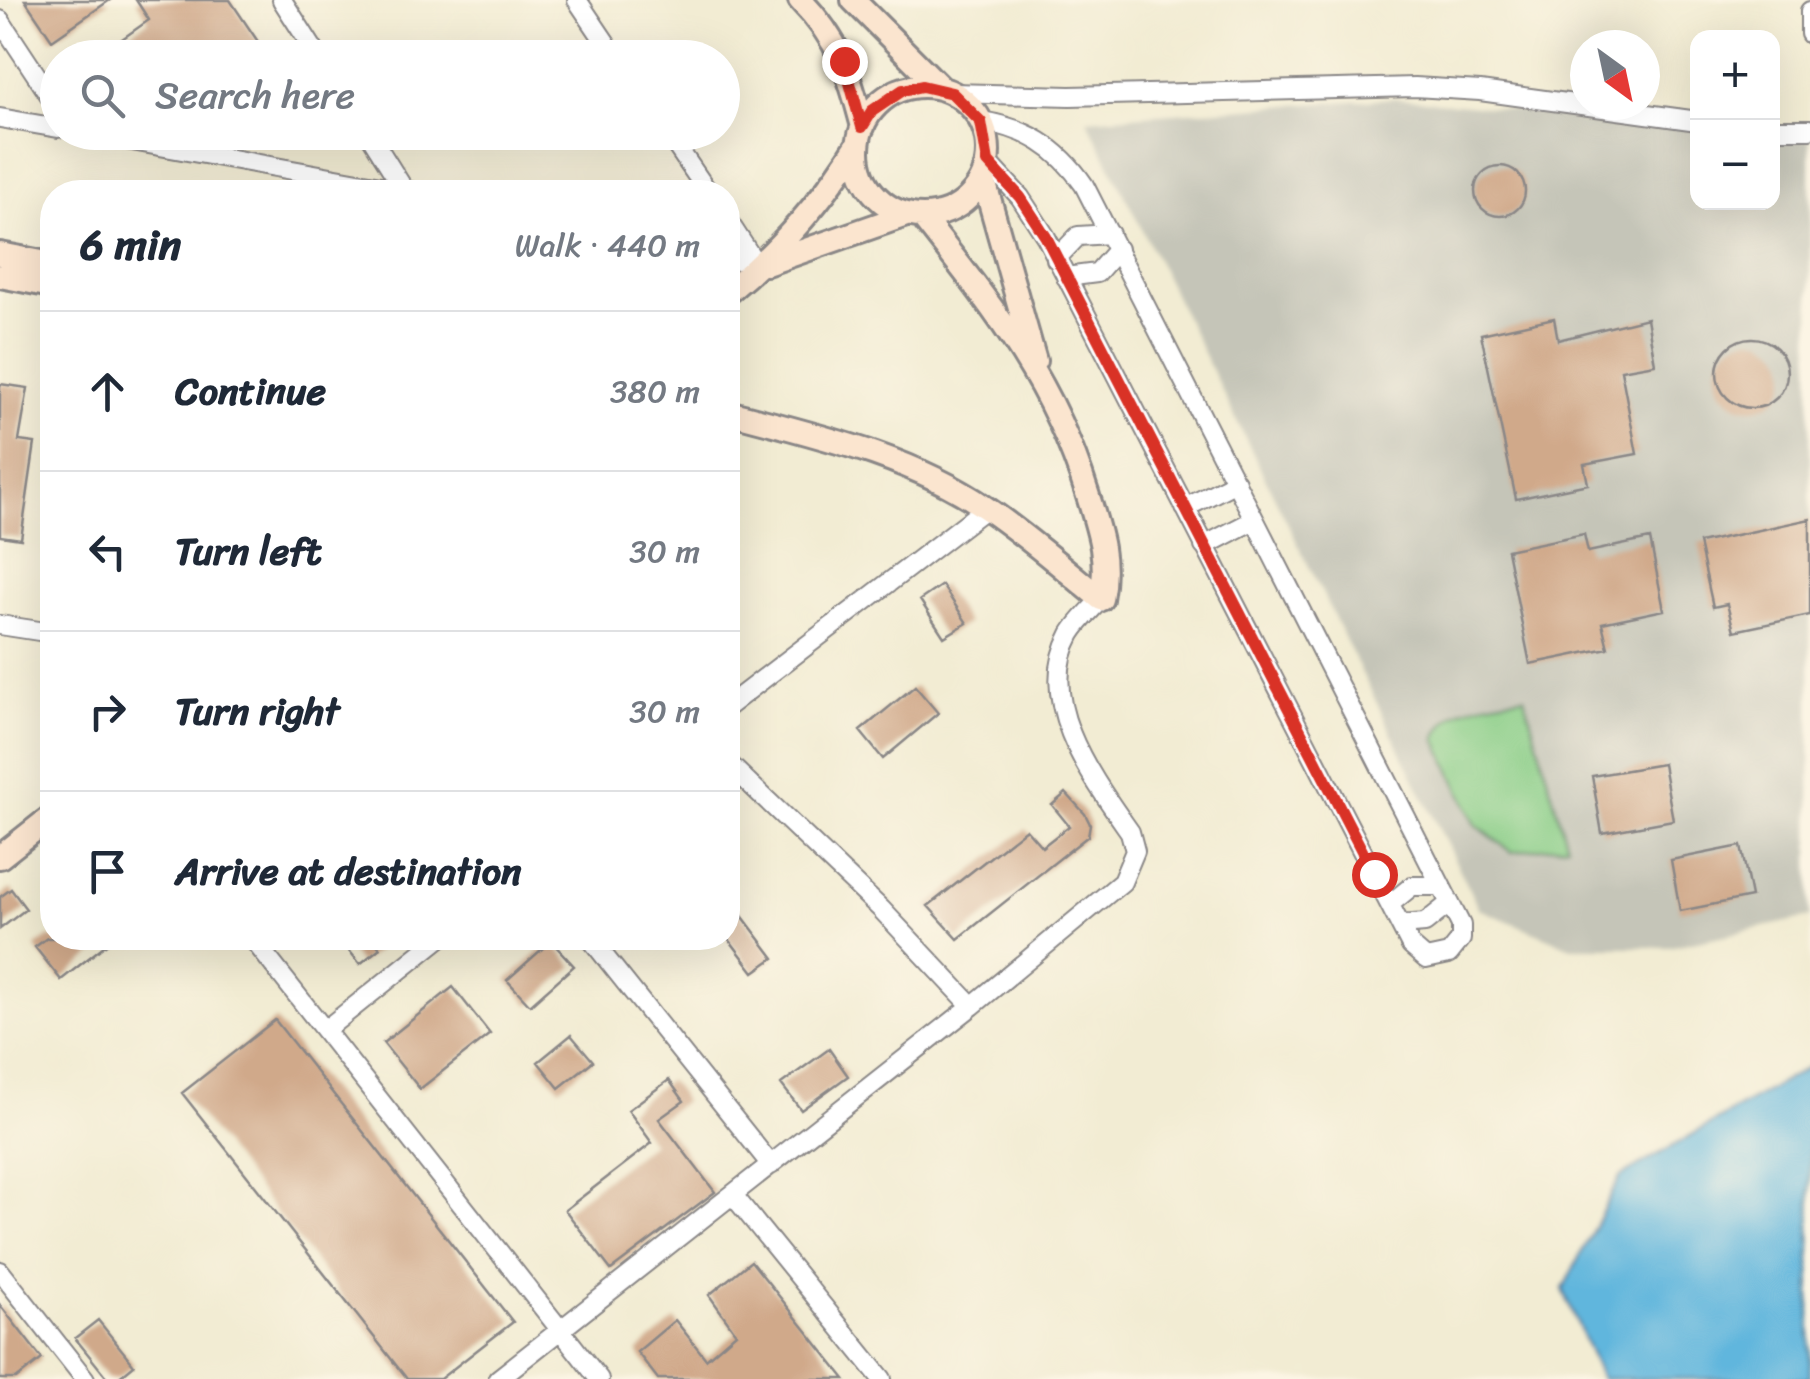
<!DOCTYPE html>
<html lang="en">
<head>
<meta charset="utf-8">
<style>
  :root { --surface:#fff; --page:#f2f2f3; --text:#1f2937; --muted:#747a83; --line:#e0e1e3 }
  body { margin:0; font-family:Sriracha,sans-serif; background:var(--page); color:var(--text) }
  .controls { position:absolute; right:30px; top:30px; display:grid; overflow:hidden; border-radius:20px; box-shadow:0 10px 40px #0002 }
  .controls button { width:90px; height:90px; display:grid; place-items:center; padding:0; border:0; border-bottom:2px solid var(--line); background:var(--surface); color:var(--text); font:50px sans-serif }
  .compass { position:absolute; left:1570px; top:30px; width:90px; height:90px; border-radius:50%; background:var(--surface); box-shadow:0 10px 40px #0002; rotate:147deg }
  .stop { position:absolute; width:30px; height:30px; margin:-22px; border:8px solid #d93025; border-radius:50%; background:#fff }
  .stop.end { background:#d93025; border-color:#fff; box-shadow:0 2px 10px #0008 }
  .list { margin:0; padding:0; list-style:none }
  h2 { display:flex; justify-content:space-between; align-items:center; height:130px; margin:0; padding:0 40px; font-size:42px }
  h2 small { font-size:32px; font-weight:400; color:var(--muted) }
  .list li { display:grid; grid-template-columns:65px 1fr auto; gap:30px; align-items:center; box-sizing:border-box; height:160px; padding:0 40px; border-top:2px solid var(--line) }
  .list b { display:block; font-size:38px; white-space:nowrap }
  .list em { font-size:32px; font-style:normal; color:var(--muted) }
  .icon { flex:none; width:55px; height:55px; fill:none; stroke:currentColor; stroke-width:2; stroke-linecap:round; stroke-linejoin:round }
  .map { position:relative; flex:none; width:1810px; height:1379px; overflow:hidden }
  .search { position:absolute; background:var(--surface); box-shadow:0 10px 40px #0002; left:40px; top:40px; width:700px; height:110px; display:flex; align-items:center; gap:25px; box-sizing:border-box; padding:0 35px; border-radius:55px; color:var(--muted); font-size:38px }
  .panel { position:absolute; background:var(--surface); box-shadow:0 10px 40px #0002; left:40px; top:180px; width:700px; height:770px; border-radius:40px }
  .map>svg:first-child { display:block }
  .industrial { fill:#c5c5b8 }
  .green { fill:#89cd87; stroke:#567861; stroke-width:2.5 }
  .water { fill:#61b6dd; stroke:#426c8c; stroke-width:2.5 }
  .building { fill:#d0a98a }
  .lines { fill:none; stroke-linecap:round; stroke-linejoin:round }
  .street-casing { stroke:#8a8787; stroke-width:22 }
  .secondary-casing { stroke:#8a8787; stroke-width:28 }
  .street { stroke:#fff; stroke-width:18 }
  .secondary { stroke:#fbe5cf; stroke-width:22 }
  .route { stroke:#d93025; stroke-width:12 }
</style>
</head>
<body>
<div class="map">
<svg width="1810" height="1379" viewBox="0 0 1810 1379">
  <rect width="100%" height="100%" fill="#fcf5e5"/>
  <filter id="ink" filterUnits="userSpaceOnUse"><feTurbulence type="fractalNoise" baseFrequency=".01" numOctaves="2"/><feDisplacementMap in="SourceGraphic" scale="20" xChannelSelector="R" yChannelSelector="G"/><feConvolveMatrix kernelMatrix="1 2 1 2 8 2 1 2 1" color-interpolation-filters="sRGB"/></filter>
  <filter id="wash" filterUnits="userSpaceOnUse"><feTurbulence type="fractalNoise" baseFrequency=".0048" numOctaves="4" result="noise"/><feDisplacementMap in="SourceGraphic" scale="40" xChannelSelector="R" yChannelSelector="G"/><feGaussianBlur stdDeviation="2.25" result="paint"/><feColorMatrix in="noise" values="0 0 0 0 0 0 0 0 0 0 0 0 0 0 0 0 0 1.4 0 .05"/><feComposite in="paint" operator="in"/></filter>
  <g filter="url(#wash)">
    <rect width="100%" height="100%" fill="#f2ecd3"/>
    <!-- industrial -->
    <path class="industrial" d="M1396 98 1697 128 1698 202H1772L1773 136 1810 140V917L1669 947H1571L1479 909 1087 119Z"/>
    <!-- green -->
    <path class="green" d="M1524 696 1567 845 1511 852 1476 825 1436 739C1449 702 1491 703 1524 696Z"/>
    <!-- water -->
    <path class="water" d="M1810 1066V1379H1601L1563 1289 1620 1177Z"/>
    <g id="blocks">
      <!-- building -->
      <path class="building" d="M25 0H110L52 40Z
        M136 0H230L269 58H95L149 20Z
        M1475 191a25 25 0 1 1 50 0a25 25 0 1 1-50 0Z
        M1554 318 1558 340 1647 318 1655 364 1621 370 1637 454 1584 464 1588 484 1516 499 1481 334Z
        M1717 373a35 35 0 1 1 70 0a35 35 0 1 1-70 0Z
        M0 384 28 388 19 441 35 443 21 539 0 536Z
        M1810 519V615L1734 631 1727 604 1713 607 1699 543Z
        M1584 534 1588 552 1650 539 1664 610 1602 623 1608 648 1530 664 1507 550Z
        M942 585 967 623 944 637 920 600Z
        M915 686 938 713 883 759 860 731Z
        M1663 764 1673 820 1602 833 1592 776Z
        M1066 793 1085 814 1090 824 1088 836 958 939 928 906 1026 829 1042 847 1069 826 1052 805Z
        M1741 846 1751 897 1680 911 1671 860Z
        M11 889 26 909 0 929V897Z
        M728 897 774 958 754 972 728 938Z
        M47 938H114L61 980 35 947Z
        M339 938H371L380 948 360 964Z
        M551 941 574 966 530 1005 507 980Z
        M453 987 490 1034 420 1089 383 1043Z
        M275 1020 513 1322 440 1379H407L182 1093Z
        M571 1035 593 1061 559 1088 538 1062Z
        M829 1049 848 1076 801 1110 781 1084Z
        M669 1080 684 1101 659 1119 715 1192 611 1270 565 1210 652 1143 628 1110Z
        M751 1261 845 1379H658L637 1352 675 1320 706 1359 736 1333 709 1295Z
        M0 1305 42 1359 16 1379H0Z
        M98 1320 134 1365 117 1379H108L75 1338Z"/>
    </g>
  </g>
  <g filter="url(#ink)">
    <use href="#blocks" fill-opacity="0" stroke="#8a8787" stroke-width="2.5"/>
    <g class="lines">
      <!-- street casing -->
      <g class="street-casing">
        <path id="street" d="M282 0 319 58
          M577 0 616 58
          M1810 11V34
          M0 20 58 108
          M952 93 1070 96 1415 87 1480 91 1698 121
          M0 118 58 128
          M981 121C1026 128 1058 147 1084 185L1461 925V939L1449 954 1426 959 1411 946 1046 237 1020 197 988 162
          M1772 129H1810
          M82 132 414 192
          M368 132 405 191
          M667 132 708 192
          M728 221 758 267
          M728 256 758 267
          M1056 259 1078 236 1110 234
          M1066 277 1097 273 1118 249
          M1185 508 1236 482
          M1204 546 1254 520
          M0 625 52 633
          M728 706 986 508
          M728 763 881 909 972 1006
          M1390 904 1412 886H1440
          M1401 925 1425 923 1450 903
          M252 938 599 1379
          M590 938 771 1165
          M325 1030 440 938
          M733 1195 882 1379
          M0 1271 85 1379
          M498 1379 972 1006 1122 882 1135 851 1130 832C1093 779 1034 701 1071 634 1078 622 1091 610 1101 599"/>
      </g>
      <!-- secondary casing -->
      <g class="secondary-casing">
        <path id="secondary" d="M800 0C840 41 849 73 863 127
          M853 0 941 88
          M858 151a65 65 0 1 1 130 0a65 65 0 1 1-130 0Z
          M983 177 1035 361
          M0 254 52 264
          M766 264 906 215
          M0 276 52 286
          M728 292C778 251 823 200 858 144
          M728 412C815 435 910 456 986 508 1026 535 1063 568 1101 599 1109 559 1099 531 1087 493 1052 380 994 309 922 217
          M0 857 52 816"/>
      </g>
      <!-- street -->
      <use href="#street" class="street"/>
      <!-- secondary -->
      <use href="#secondary" class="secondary"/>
    </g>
  </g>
  <g class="lines" filter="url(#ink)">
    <!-- route -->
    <path class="route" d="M844 61 862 127 872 111 903 90 922 86 952 93 981 122 988 162 1020 197 1046 237 1374 874"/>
  </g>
</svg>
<div class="controls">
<button>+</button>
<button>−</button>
</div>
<svg class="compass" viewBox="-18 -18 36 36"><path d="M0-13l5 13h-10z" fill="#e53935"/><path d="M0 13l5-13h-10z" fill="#747a83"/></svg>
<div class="stop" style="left:1374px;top:874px"></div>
<div class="stop end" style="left:844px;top:61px"></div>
<div class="search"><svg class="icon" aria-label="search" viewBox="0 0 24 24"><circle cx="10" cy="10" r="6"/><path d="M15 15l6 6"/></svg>Search here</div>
<section class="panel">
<h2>6 min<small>Walk · 440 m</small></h2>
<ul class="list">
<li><svg class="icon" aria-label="ahead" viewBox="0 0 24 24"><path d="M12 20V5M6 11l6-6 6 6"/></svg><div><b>Continue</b></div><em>380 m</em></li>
<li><svg class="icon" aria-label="left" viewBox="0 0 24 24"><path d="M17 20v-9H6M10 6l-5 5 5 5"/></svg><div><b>Turn left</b></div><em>30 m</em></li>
<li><svg class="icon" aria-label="right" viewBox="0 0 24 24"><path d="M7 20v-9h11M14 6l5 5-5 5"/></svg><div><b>Turn right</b></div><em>30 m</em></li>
<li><svg class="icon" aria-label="arrive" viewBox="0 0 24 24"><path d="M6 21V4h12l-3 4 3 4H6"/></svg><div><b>Arrive at destination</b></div></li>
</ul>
</section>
</div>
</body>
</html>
